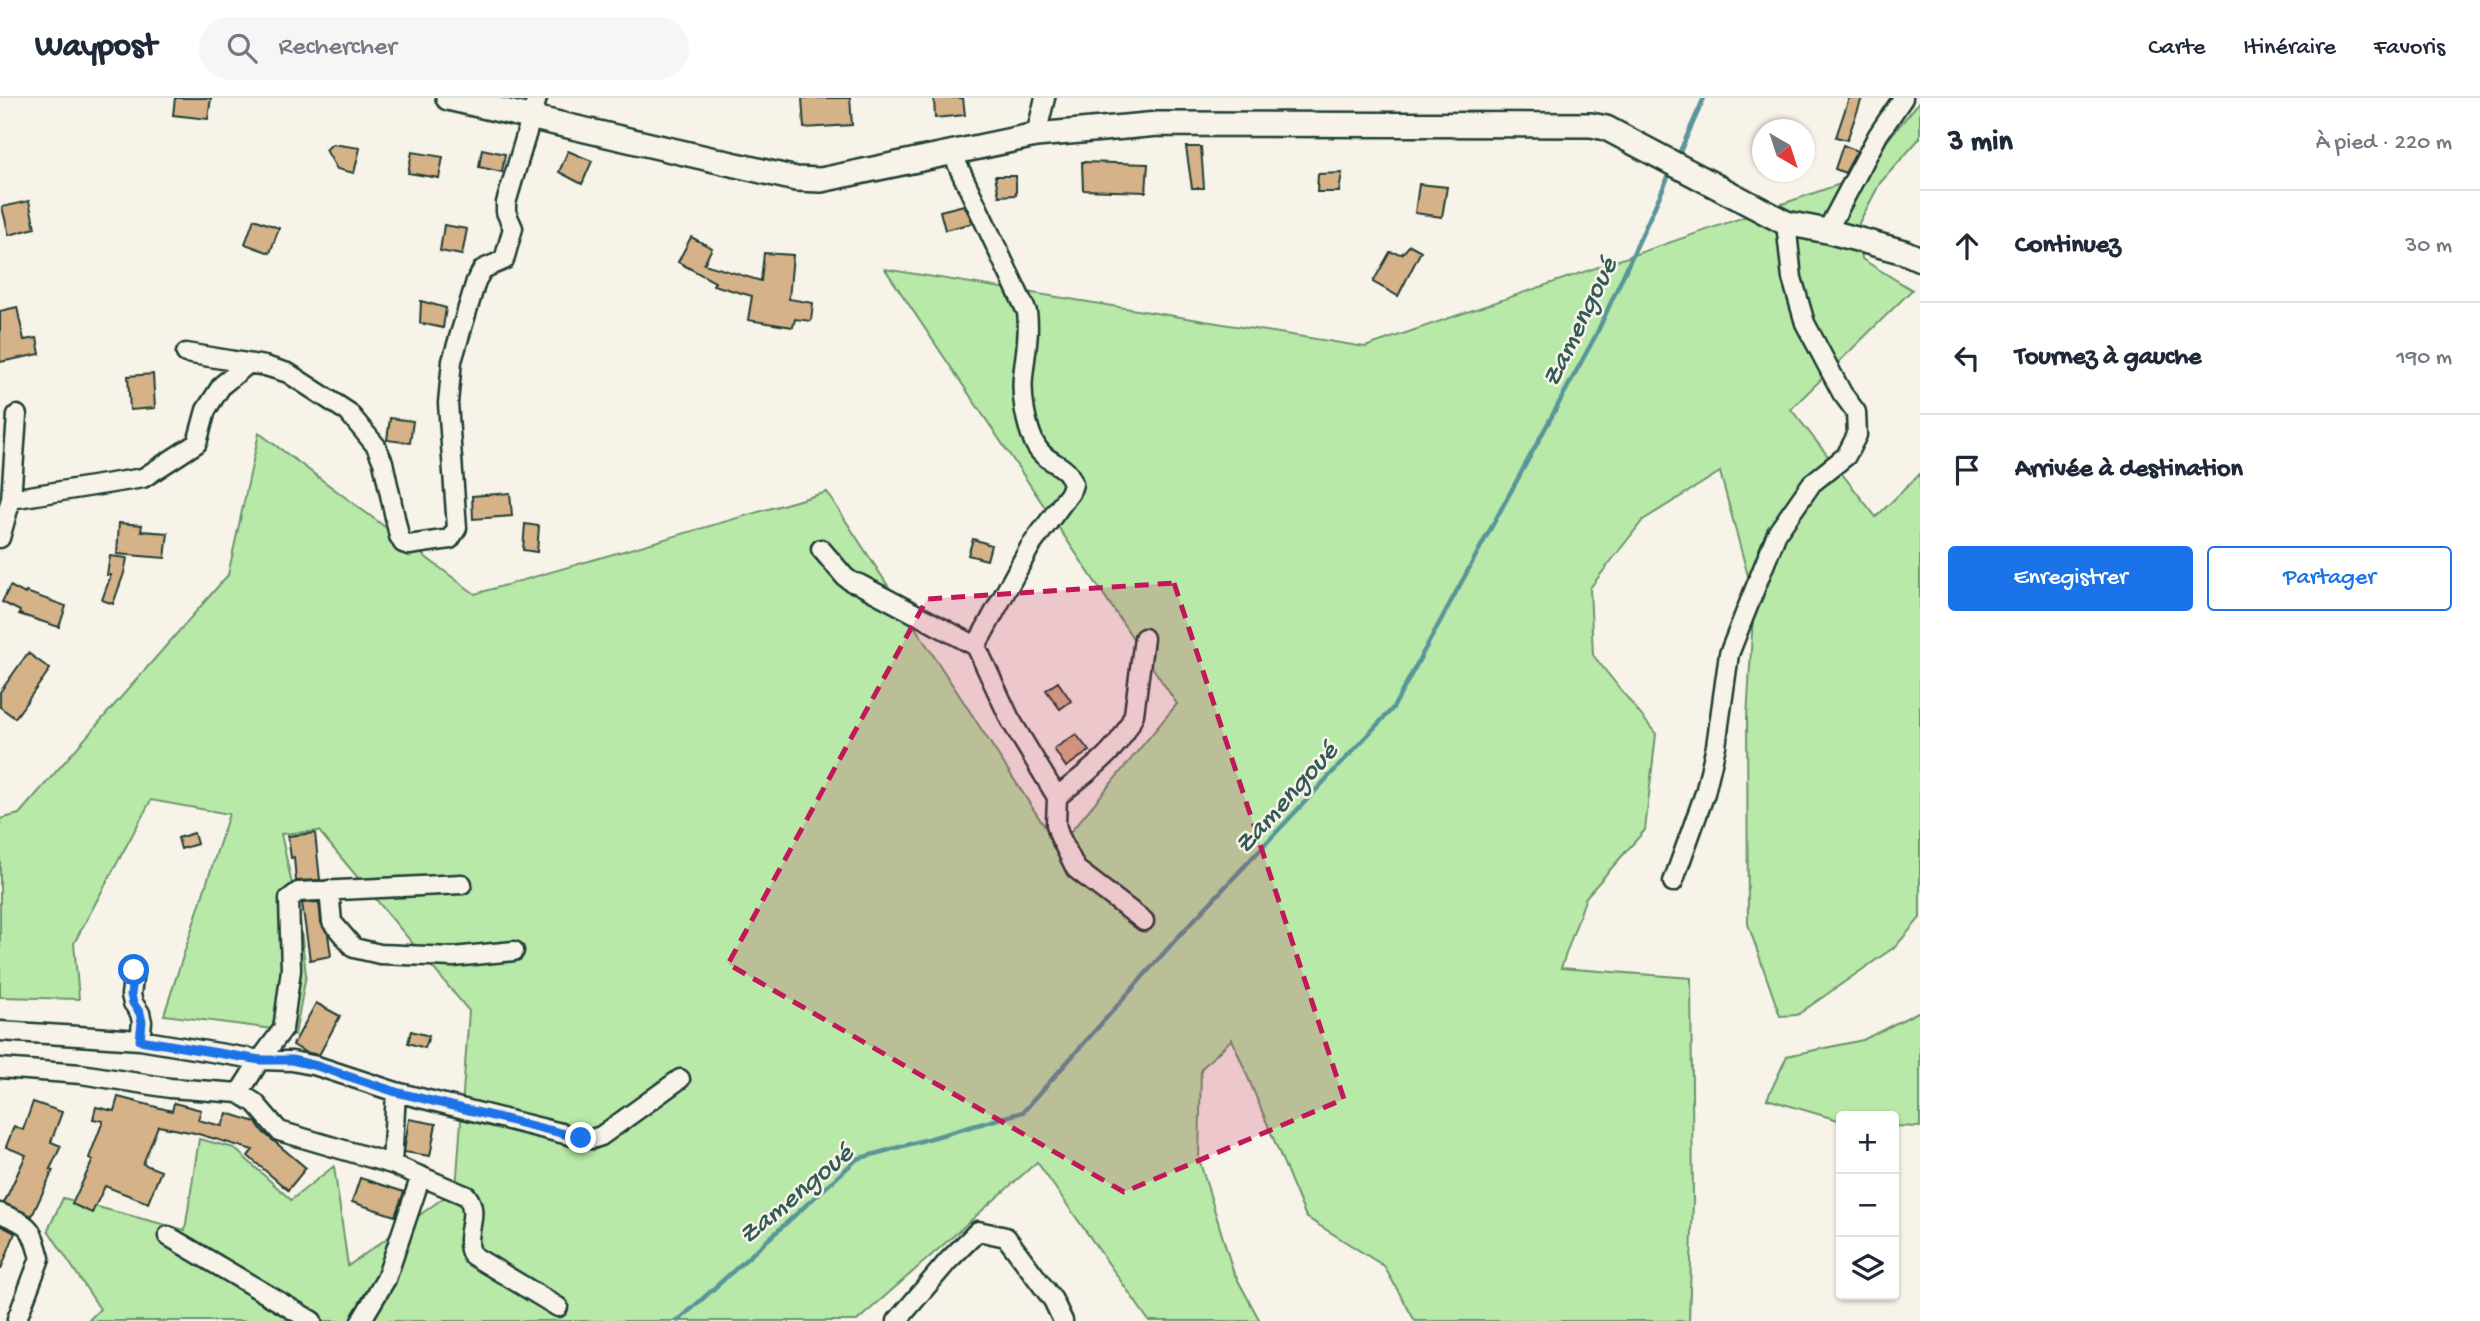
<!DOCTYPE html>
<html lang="fr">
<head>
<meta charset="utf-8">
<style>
  :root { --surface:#fff; --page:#f6f6f7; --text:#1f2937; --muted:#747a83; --line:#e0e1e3; --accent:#1a73e8 }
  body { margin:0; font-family:"Gochi Hand",sans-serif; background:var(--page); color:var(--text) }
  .controls { position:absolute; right:21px; bottom:21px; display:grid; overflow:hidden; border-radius:7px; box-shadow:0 2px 5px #0004 }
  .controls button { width:63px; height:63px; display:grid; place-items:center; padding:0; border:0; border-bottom:2px solid var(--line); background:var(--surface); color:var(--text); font:35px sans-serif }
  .compass { position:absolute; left:1752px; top:21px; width:63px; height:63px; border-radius:50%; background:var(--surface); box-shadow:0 2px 5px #0004; rotate:141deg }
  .stop { position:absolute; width:21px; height:21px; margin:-16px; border:5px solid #1a73e8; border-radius:50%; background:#fff }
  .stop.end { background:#1a73e8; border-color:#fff; box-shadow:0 2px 7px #0008 }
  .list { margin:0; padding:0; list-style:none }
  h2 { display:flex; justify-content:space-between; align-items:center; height:91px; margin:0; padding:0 28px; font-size:30px }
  h2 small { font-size:23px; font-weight:400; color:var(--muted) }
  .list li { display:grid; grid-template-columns:46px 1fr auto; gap:21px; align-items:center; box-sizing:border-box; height:112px; padding:0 28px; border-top:2px solid var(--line) }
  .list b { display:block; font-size:26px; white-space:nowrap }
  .list em { font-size:23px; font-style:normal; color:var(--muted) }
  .actions { display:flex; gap:14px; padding:21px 28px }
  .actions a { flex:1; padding:16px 0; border:2px solid var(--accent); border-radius:7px; text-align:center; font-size:24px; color:var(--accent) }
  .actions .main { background:var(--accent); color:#fff }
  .icon { flex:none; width:38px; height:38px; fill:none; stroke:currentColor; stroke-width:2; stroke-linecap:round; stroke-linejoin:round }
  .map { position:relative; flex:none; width:1920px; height:1223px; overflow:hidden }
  header { display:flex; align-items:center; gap:42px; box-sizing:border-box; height:98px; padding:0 35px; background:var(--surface); border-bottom:2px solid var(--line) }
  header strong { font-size:33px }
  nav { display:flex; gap:38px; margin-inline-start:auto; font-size:24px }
  .search { width:490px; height:63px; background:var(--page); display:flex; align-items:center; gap:18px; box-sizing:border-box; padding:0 24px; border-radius:38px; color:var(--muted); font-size:26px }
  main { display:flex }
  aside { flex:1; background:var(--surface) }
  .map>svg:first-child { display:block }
  .green { fill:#b8e9a8; stroke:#6c936e; stroke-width:2 }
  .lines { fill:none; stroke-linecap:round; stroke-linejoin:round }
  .stream { stroke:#5a9698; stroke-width:4.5 }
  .building { fill:#d6b288; stroke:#1f3d34; stroke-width:2 }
  .minor-casing { stroke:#1f3d34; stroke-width:23 }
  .tertiary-casing { stroke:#1f3d34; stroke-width:28 }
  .minor { stroke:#f7f3e8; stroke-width:18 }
  .tertiary { stroke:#f7f3e8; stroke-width:23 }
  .route { stroke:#1a73e8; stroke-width:9 }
  .marked { fill:#c2185b; fill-opacity:0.2; stroke:#c2185b; stroke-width:5; stroke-dasharray:14 9; stroke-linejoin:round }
  .labels { text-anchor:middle; stroke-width:5; stroke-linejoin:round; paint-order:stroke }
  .water-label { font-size:28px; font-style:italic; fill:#335b55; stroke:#f7f3e8 }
</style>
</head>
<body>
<header>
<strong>Waypost</strong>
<div class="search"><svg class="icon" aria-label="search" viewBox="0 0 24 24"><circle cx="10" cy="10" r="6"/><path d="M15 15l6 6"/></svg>Rechercher</div>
<nav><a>Carte</a><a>Itinéraire</a><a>Favoris</a></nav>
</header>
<main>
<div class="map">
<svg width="1920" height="1223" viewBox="0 0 1920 1223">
  <rect width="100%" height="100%" fill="#f7f3e8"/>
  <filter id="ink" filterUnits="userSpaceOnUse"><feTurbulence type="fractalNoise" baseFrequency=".0143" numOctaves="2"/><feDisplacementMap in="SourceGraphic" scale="14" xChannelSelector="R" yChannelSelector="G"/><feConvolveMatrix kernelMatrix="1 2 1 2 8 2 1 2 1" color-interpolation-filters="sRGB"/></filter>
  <g filter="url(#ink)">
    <!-- green -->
    <path class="green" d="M1920 3V40L1880 85 1859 125 1862 161 1912 192 1791 311 1876 419 1920 376V820L1896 848 1797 917 1780 918 1748 826 1747 620 1754 500 1720 374 1643 422 1590 490 1593 557 1656 636 1645 732 1586 799 1561 870 1691 880 1693 1103 1689 1223H1415L1384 1168 1306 1119 1232 941 1201 971 1199 1061 1233 1173 1260 1223H1149L1037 1064 857 1223H88L100 1211 48 1132 63 1100 185 1132 199 1041 234 1050 291 1102 334 1068 348 1168 456 1091 469 913 319 733 281 736 300 823 306 877 295 937 273 931 164 917 229 716 151 702 74 845 79 901 0 899V721L19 716 228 477 259 335 475 496 827 394 1058 749 1177 606 885 171 1365 249 1855 81Z
      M1920 913V1029L1894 1028V1018H1841V1023L1767 1001 1787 958 1863 942Z"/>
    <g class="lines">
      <!-- stream -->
      <path class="stream" d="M1678 58 1704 0
        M678 1223 857 1061 1023 1014 1178 839 1393 610 1596 237 1671 73"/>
    </g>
    <!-- building -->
    <path class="building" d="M175 0H211L208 21 173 17Z
      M802 0H850L852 27 804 30Z
      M934 0H963L965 17 935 20Z
      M1849 0H1862L1847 42 1836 39Z
      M332 46 360 50 354 75 337 71 326 52Z
      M1843 47 1857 53 1845 75 1835 71Z
      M1186 49H1201L1204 90H1192Z
      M482 51 505 56 502 74 479 69Z
      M568 53 592 63 582 86 559 74Z
      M412 54 443 59 439 80 408 75Z
      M1082 64 1148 66 1146 94 1083 92Z
      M1342 75 1339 94H1317L1318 76Z
      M995 78H1016V97L999 98Z
      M1419 86 1447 89 1442 119 1415 115Z
      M29 103 35 130 9 137 2 109Z
      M964 107 973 125 945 132 940 113Z
      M254 121 279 130 270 155 245 146Z
      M444 127 467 131 462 157 440 153Z
      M691 139 712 150 704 166 761 183 764 155 793 157 789 201 813 205 811 223 795 221 793 229 748 222 752 198 713 187 715 184 678 164Z
      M1410 147 1421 153 1398 198 1373 184 1390 154 1402 156Z
      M421 203 446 210 443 230 420 225Z
      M17 209 24 242 37 240 40 256 0 264V213Z
      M153 276 155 310 130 312 128 278Z
      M390 320 413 323 410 345 387 342Z
      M510 395 512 418 473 421 472 398Z
      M119 425 142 427 141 433 168 435 165 460 117 456Z
      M525 426 539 428 537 454 523 452Z
      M973 441 991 447 987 462 968 457Z
      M110 458 127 460 124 475 113 506 102 502 111 477H107Z
      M10 488 25 496 26 494 66 508 59 529 19 516 20 513 2 504Z
      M28 555 50 571 15 620 0 609V594Z
      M1058 584 1071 603 1060 611 1046 592Z
      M1076 636 1089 653 1066 669 1054 651Z
      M194 735 197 746 181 751 178 740Z
      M315 735 320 782 296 783 294 759 291 760 288 738Z
      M319 804 321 825 328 836 331 858 310 862 302 805Z
      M316 905 340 918 319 957 305 954 293 947Z
      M411 933 429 938 425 950 408 945Z
      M118 999 172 1013 174 1005 201 1012 198 1022 222 1028 227 1015 256 1024 263 1034 306 1070 288 1092 248 1058 253 1052 195 1035 158 1028 143 1066 161 1073 148 1105 105 1088 92 1115 72 1106 93 1062 89 1060 103 1023 93 1021 96 1009 114 1013Z
      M33 1004 62 1014 51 1044 61 1048 50 1071 53 1072 32 1118 4 1105 26 1057 6 1049 14 1028 23 1032Z
      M409 1021 436 1026 430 1058 404 1054Z
      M360 1080 404 1094 395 1118 352 1104Z
      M0 1127 15 1135 1 1171H0Z"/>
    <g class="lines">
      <!-- minor casing -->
      <g class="minor-casing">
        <path id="minor" d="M1036 37 1045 0
          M951 53 1027 214C1030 237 1025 257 1023 279 1021 299 1026 326 1034 344 1044 367 1068 364 1073 386L1070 395 1030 449 976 548
          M1827 133 1878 37 1903 0
          M186 255 265 268 288 275 348 314 376 348 383 364 399 438 403 445 409 447 450 441 457 430 448 305 452 263 476 183 483 171 504 162 513 130 506 114V105L537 0
          M11 401 143 380 197 345 206 312 222 287 248 266
          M0 440 11 401 17 317
          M821 451 845 479 852 484 859 486 976 548 1010 621 1057 699 1056 726 1059 737 1076 771 1144 823
          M1057 699C1085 675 1121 653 1134 616L1144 540
          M1673 784 1705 695 1716 648 1729 556 1777 435 1812 385 1846 358 1857 337 1856 314 1842 295 1805 225 1792 180 1786 125
          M329 792 332 824 354 850 380 856 453 859 514 853
          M134 872 131 897 133 905 140 915 142 924 140 942
          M0 933 140 942 260 962 292 963 317 968 396 994 581 1040 592 1041 601 1038 680 981
          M0 970 81 976 170 990 239 995 255 1005 279 1033 392 1066 467 1098C481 1117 462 1137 472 1157L558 1209
          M239 995 260 962 283 931 291 872 289 801 298 794 462 786
          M392 1066 396 994
          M0 1115C31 1128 31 1128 40 1160L17 1221
          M168 1138 312 1223
          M361 1223 386 1181 421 1078
          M897 1223 948 1163 978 1133 1006 1139 1053 1202 1063 1223"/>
      </g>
      <!-- tertiary casing -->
      <g class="tertiary-casing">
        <path id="tertiary" d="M448 0 796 81 821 82 1036 37 1158 26 1591 27 1606 30 1786 125 1827 133 1904 154 1920 161"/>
      </g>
      <!-- minor -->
      <use href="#minor" class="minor"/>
      <!-- tertiary -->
      <use href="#tertiary" class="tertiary"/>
    </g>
  </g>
  <g class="lines" filter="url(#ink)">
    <!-- route -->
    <path class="route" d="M134 872 131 897 133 905 140 915 142 924 140 942 260 962H292L317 968 396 994 581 1040"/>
  </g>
  <!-- marked area -->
  <path class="marked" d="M1174 485 1344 1001 1124 1094 728 866 927 501Z"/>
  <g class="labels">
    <!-- water labels -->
    <g class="water-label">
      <text transform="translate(1577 223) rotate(-64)" y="10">Zamengoué</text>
      <text transform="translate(1284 698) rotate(-48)" y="10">Zamengoué</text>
      <text transform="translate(794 1094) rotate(-40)" y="10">Zamengoué</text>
    </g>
  </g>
</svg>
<div class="controls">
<button>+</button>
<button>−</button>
<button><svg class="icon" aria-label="layers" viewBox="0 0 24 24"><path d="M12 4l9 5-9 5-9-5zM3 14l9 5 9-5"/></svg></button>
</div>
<svg class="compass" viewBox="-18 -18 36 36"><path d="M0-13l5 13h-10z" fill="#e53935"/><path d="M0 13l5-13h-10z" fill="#747a83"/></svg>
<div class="stop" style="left:134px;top:872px"></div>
<div class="stop end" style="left:581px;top:1040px"></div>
</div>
<aside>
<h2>3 min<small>À pied · 220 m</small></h2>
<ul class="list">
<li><svg class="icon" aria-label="ahead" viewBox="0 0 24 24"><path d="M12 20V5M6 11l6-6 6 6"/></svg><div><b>Continuez</b></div><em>30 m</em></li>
<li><svg class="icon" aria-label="left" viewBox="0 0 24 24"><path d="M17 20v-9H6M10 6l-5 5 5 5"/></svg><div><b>Tournez à gauche</b></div><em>190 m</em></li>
<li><svg class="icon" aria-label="arrive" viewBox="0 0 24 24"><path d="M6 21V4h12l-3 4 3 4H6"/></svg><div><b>Arrivée à destination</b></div></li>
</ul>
<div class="actions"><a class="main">Enregistrer</a><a>Partager</a></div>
</aside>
</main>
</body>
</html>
